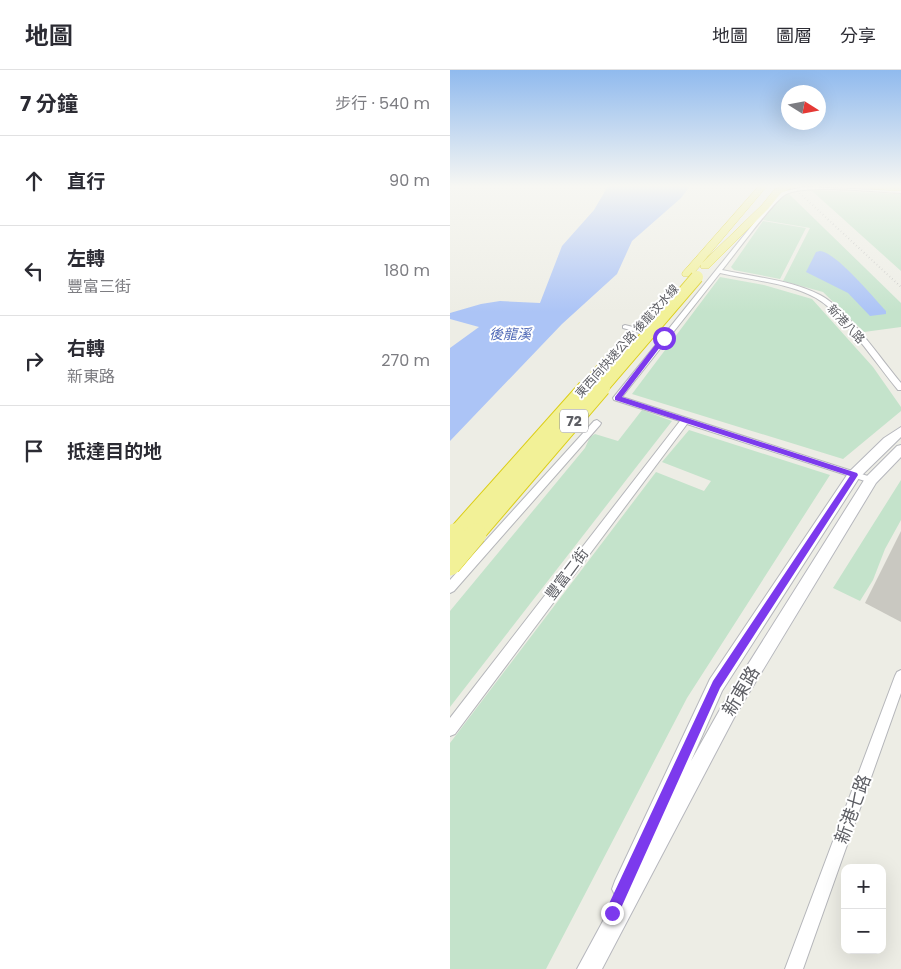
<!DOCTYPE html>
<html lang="zh-TW">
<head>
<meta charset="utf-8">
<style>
  :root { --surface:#fff; --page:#f7f7f7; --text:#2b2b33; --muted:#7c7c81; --line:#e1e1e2 }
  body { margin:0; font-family:Poppins,"Noto Sans TC",sans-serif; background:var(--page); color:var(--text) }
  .controls { position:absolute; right:15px; bottom:15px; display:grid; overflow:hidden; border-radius:10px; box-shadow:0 5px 20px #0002 }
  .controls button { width:45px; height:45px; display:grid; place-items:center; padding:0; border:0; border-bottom:1px solid var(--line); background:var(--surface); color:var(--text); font:25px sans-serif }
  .compass { position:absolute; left:331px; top:15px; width:45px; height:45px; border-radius:50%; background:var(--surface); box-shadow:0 5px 20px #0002; rotate:101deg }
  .stop { position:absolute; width:15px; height:15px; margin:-11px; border:4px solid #7c3aed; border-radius:50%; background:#fff }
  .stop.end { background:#7c3aed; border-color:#fff; box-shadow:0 1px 5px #0008 }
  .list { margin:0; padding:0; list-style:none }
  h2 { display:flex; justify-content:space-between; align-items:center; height:65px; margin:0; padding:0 20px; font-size:21px }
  h2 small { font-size:16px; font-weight:400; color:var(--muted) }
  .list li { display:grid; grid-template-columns:32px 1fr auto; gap:15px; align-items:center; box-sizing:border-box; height:90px; padding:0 20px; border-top:1px solid var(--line) }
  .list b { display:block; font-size:19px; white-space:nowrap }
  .list p { margin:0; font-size:16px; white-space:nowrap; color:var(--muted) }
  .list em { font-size:16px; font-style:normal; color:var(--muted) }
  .icon { flex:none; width:28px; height:28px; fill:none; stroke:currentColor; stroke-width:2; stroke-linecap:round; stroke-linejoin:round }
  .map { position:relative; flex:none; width:451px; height:899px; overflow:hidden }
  header { display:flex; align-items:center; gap:30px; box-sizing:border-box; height:70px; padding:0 25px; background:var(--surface); border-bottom:1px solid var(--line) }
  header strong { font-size:24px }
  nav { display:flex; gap:28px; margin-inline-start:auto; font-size:18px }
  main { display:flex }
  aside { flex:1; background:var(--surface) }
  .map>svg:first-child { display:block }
  .green { fill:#c4e3cb }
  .water { fill:#acc4f6 }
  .building { fill:#c9c8c1 }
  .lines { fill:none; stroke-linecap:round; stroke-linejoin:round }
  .street-casing { stroke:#b5b6ba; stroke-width:2 }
  .secondary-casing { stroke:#b6b7bd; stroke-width:2 }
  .highway-casing { stroke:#dcce17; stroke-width:1 }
  .street { fill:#fff; fill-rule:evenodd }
  .secondary { fill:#fff; fill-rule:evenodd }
  .highway { fill:#f2f197; fill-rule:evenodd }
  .rail { stroke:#b5b5b6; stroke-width:2; stroke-dasharray:0.5 3; stroke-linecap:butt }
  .highway-bridge-far2-casing { stroke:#dcce17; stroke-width:14; stroke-linecap:butt }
  .highway-bridge-far1-casing { stroke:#dcce17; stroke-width:18; stroke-linecap:butt }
  .highway-bridge-casing { stroke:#dcce17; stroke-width:22; stroke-linecap:butt }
  .highway-bridge-far2 { stroke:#f2f197; stroke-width:12 }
  .highway-bridge-far1 { stroke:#f2f197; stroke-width:16 }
  .highway-bridge { stroke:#f2f197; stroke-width:21 }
  .route { fill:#7c3aed }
  .labels { text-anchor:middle; stroke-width:4; stroke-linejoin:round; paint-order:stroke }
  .far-street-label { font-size:12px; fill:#5d5e64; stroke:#fff }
  .far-water-label { font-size:14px; font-style:italic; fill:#516ab7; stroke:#fff }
  .shield { fill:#fff; stroke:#8e8e92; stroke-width:1 }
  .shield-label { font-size:14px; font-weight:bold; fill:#5d5e64 }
  .street-label { font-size:15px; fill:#5d5e64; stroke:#fff }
  .near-street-label { font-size:18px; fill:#5d5e64; stroke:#fff }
</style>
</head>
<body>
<header>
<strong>地圖</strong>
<nav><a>地圖</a><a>圖層</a><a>分享</a></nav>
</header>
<main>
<aside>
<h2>7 分鐘<small>步行 · 540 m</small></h2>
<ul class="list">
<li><svg class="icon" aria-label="ahead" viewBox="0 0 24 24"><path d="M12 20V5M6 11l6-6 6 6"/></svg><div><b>直行</b></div><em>90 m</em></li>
<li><svg class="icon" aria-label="left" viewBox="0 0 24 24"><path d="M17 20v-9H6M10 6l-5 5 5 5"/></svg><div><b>左轉</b><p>豐富三街</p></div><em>180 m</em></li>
<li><svg class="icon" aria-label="right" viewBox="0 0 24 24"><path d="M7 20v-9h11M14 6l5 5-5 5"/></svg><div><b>右轉</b><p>新東路</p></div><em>270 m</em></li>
<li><svg class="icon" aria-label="arrive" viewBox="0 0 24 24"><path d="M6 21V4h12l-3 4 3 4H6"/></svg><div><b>抵達目的地</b></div></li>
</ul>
</aside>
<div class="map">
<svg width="451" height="899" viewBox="0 0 451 899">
  <rect width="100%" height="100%" fill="#edede5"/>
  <!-- green -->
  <path class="green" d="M361 120 451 124V201Z
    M338 123 451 233V257L414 262 373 222 333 211 360 158 313 150 328 130Z
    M313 151 356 158 330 209 284 200 281 197Z
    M270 207 314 215 362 229 423 297 451 337V341L393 389 182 324Z
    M192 340 222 351 0 637V541L135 378 140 367 145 364 168 371Z
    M239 360 380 405 237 628 96 899H0V673L206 402 254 421 261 411 212 392Z
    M451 410V450L435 479 423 510 410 531 383 518Z"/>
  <!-- water -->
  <path class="water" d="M158 116H240L231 128 182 171 167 204 112 254 0 371V278L29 257 0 249V243L31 234 50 231 90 233 112 176 144 140Z
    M370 181C387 183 423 227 436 241V244L420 246 398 223 356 202 366 182Z"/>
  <!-- building -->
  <path class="building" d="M451 461V552L415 533Z"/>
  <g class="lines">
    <!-- street casing -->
    <g class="street-casing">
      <path id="street" d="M354 117 451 121V123C424 122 359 114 336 124 325 129 283 187 272 200 304 207 341 210 370 225 397 239 430 288 451 313V320H448C426 294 395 245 366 228 340 213 300 210 270 203L172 327 424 408 426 410 424 412H418L237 354 5 664 0 666V648L230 351 164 330 163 328 320 133 331 122Z
        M175 255 207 263 208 265 204 267 173 258V256Z
        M147 350 151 353 150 355 4 521 0 523V510L144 351Z
        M451 600V623L353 899H335L445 606 447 602Z"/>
    </g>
    <!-- secondary casing -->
    <g class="secondary-casing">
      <path id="secondary" d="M451 357V367L409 408 272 621 241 691 273 634 416 407 447 376 451 375V387L426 413 285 646 152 899H127L166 827 162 819 165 811 260 609 399 402 434 368Z"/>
    </g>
    <!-- highway casing -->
    <g class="highway-casing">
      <path id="highway" d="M309 116H317L252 193 312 135 325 119 333 116H345L331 123 318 139 259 198H251V195L241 206H233L232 204 233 202Z
        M419 116H451V121L423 119Z"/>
    </g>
    <!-- street -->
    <use href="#street" class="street"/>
    <!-- secondary -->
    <use href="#secondary" class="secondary"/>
    <!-- highway -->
    <use href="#highway" class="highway"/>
    <!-- rail -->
    <path class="rail" d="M342 116 451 217"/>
    <!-- highway-bridge-far2 casing -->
    <g class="highway-bridge-far2-casing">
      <path id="highway-bridge-far2" d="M135 319 159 292
        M151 319 247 207"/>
    </g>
    <!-- highway-bridge-far1 casing -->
    <g class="highway-bridge-far1-casing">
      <path id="highway-bridge-far1" d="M4 466 136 318
        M25 466 152 318"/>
    </g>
    <!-- highway-bridge casing -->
    <g class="highway-bridge-casing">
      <path id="highway-bridge" d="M0 470 5 464
        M0 495 26 464"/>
    </g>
    <!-- highway-bridge-far2 -->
    <use href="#highway-bridge-far2" class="highway-bridge-far2"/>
    <!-- highway-bridge-far1 -->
    <use href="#highway-bridge-far1" class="highway-bridge-far1"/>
    <!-- highway-bridge -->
    <use href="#highway-bridge" class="highway-bridge"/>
  </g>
  <!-- sky -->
  <linearGradient id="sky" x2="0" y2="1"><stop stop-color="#90baee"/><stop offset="0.48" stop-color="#f7f7f3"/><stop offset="1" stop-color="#f7f7f3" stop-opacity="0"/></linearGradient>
  <rect width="451" height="242" fill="url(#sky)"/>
  <!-- route -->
  <path class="route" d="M212 266 217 268 172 327 407 403 408 405 270 618 167 847 162 849 157 847 155 843 157 838 263 611 400 406 165 330V327Z"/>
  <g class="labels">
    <!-- far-street labels -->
    <g class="far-street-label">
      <text transform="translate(396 254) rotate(47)" y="4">新港八路</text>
      <text transform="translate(177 271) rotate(-48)" y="4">東西向快速公路 後龍汶水線</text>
    </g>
    <!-- far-water labels -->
    <g class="far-water-label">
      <text x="60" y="269">後龍溪</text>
    </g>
    <!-- shield labels -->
    <rect class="shield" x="110" y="339.5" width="28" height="23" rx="4"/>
    <g class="shield-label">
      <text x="124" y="356">72</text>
    </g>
    <!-- street labels -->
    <g class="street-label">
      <text transform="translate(117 504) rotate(-53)" y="5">豐富二街</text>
    </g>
    <!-- near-street labels -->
    <g class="near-street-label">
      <text transform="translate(291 621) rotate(-59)" y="6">新東路</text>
      <text transform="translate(403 739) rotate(-70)" y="6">新港七路</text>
    </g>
  </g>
</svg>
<div class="controls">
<button>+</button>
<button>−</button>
</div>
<svg class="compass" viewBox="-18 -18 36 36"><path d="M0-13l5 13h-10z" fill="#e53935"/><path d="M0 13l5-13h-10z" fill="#7c7c81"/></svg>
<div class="stop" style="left:214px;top:268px"></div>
<div class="stop end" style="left:162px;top:843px"></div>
</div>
</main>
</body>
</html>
